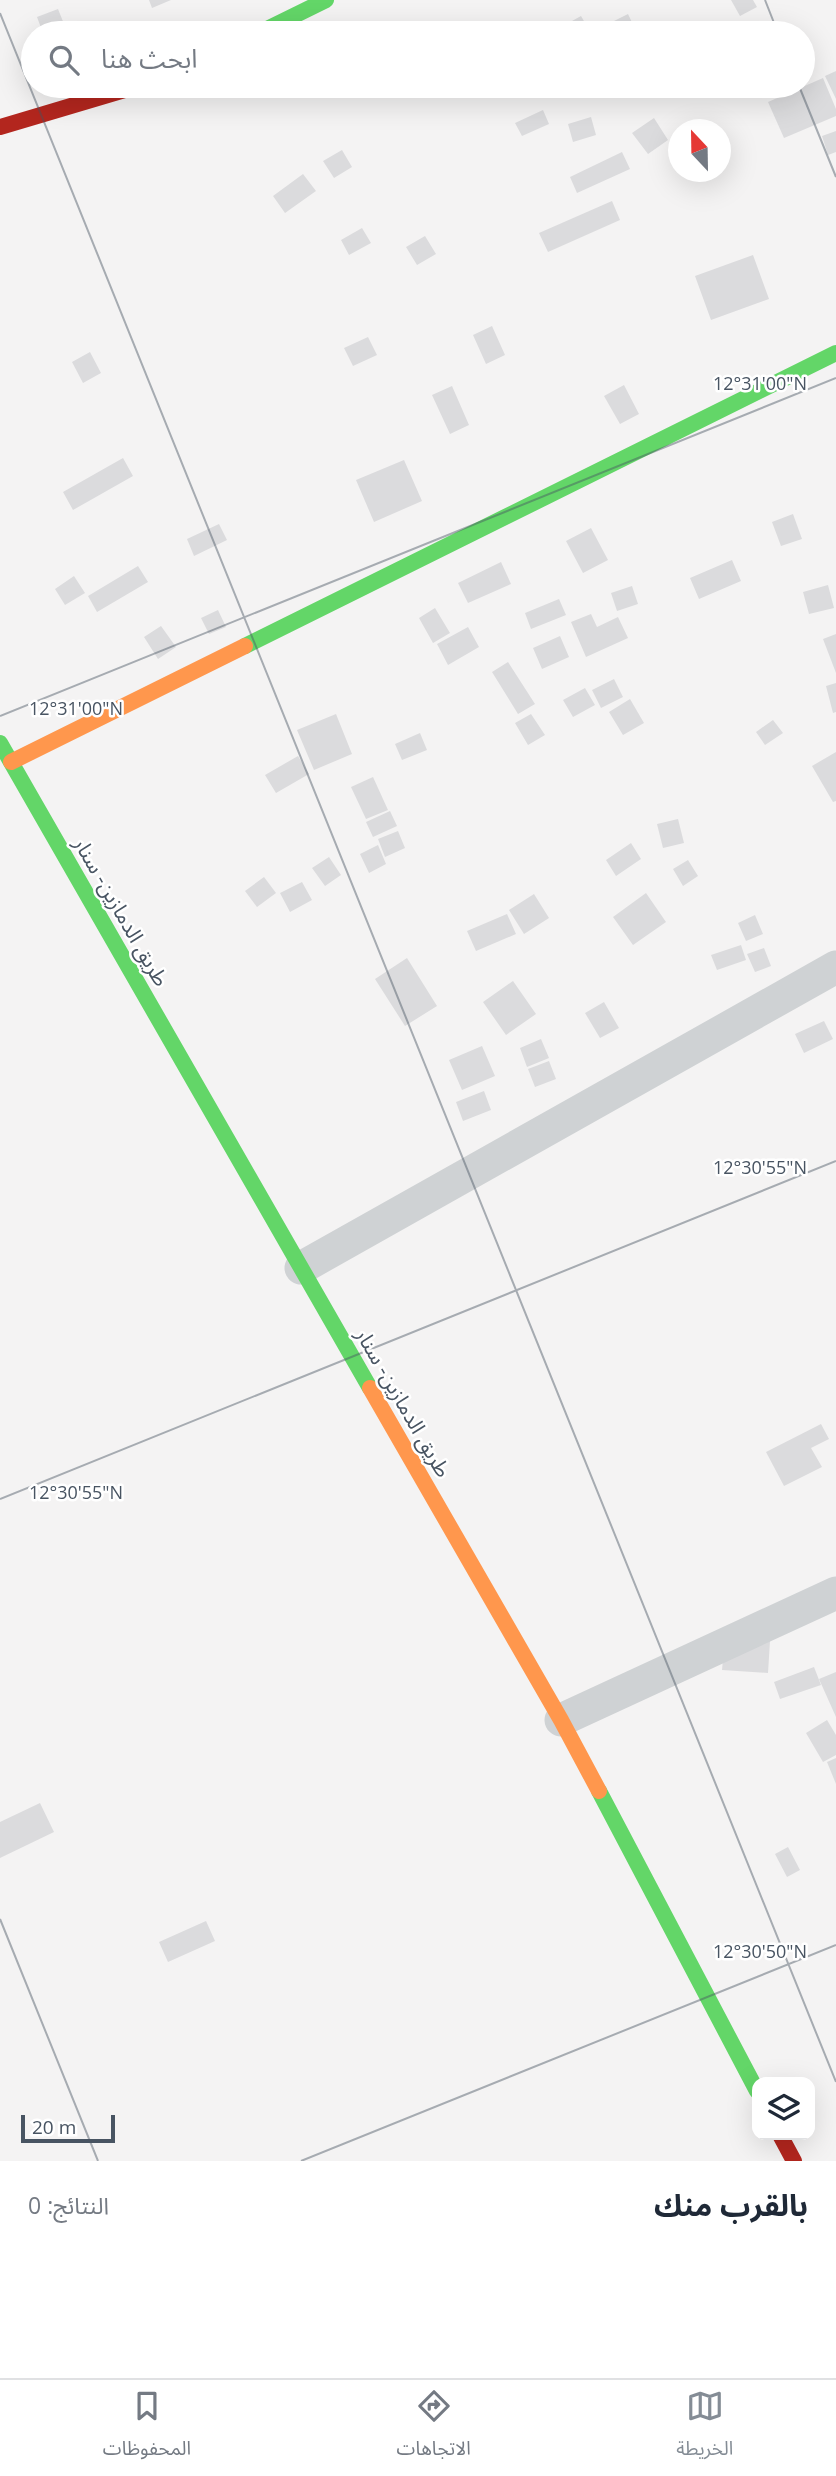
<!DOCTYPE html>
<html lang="ar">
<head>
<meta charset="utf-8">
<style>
  :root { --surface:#fff; --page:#f6f6f7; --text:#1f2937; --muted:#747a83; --line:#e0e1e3; --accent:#848c95 }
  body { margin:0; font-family:"Open Sans","Noto Sans Arabic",sans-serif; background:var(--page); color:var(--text); direction:rtl }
  .controls { position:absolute; right:21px; bottom:21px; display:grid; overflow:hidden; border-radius:14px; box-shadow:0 7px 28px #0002 }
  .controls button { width:63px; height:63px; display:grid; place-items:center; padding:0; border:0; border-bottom:2px solid var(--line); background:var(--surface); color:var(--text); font:35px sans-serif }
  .compass { position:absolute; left:668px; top:119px; width:63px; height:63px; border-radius:50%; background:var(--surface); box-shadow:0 7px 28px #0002; rotate:338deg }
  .scale { position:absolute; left:21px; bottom:18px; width:94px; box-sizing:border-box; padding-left:7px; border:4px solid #485462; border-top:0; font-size:19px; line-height:24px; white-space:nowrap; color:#485462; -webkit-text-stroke:5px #fff; paint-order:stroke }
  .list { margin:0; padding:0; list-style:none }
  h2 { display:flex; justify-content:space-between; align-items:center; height:91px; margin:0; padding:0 28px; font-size:30px }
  h2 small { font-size:23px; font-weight:400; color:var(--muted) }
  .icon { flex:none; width:38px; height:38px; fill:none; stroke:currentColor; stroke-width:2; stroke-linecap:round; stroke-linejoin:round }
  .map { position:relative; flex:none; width:836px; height:2161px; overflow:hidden; direction:ltr }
  .search { position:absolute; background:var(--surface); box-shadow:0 7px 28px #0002; left:21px; right:21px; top:21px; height:77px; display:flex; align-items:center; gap:18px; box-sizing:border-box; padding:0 24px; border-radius:38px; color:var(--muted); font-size:26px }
  .sheet { height:217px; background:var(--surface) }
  nav { display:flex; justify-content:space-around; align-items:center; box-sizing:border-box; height:98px; border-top:2px solid var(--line); background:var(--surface); font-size:19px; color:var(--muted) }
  nav a { display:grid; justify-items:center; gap:4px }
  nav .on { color:var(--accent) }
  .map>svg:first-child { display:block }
  .building { fill:#dbdbdd }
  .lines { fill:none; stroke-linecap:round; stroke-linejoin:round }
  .street { stroke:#cfd2d4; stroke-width:33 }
  .fast { stroke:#63d668; stroke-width:16 }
  .slow { stroke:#ff974d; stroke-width:16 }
  .jam { stroke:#b3261e; stroke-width:16 }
  .ticks { fill:none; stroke:#485462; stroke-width:2; stroke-opacity:0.45 }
  .labels { text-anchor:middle; stroke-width:5; stroke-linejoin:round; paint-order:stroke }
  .street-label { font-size:21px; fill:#485462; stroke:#fff }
  .ticks-label { font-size:18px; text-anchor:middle; fill:#485462; stroke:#fff; stroke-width:5; stroke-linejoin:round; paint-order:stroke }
</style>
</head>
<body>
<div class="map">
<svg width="836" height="2161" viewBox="0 0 836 2161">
  <rect width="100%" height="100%" fill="#f4f3f3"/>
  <!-- building -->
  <path class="building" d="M149 0H171L152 8Z
    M731 0H753L757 7 740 16Z
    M58 9 66 29 55 33H43L37 17Z
    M628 14 637 33H612L608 24Z
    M581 16 591 33H567L563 26Z
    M836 71V99L825 76Z
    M823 78 836 109V116L784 138 768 102Z
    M543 110 549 124 522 136 515 123Z
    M591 117 596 135 573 142 568 124Z
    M654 118 668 140 648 154 632 133Z
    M836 131V152L828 155 822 136Z
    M342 150 352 167 334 178 323 161Z
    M622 152 630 169 577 193 570 177Z
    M303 174 316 191 285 213 273 196Z
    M612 201 620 220 548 252 539 233Z
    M362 228 371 243 349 255 341 240Z
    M425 236 436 254 417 265 406 247Z
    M753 255 769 299 711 320 695 276Z
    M492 326 505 355 486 364 473 335Z
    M368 337 377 355 353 366 344 348Z
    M90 352 101 373 83 383 72 362Z
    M624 385 639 414 620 424 604 396Z
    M452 386 469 425 450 434 432 395Z
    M123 458 133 476 73 510 63 492Z
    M404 460 422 501 374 522 356 480Z
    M793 514 802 539 781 546 772 522Z
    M219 524 227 540 194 556 187 539Z
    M591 528 608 560 583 573 566 541Z
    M732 560 741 581 699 599 690 578Z
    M501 562 511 584 468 603 458 583Z
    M138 566 148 582 97 612 88 596Z
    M74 576 85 593 65 605 55 589Z
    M828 585 834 608 809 614 803 592Z
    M632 586 638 604 617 611 611 593Z
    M559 599 566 615 531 629 525 613Z
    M435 608 450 633 433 643 419 618Z
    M218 610 226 627 209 634 201 618Z
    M591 614 597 627 618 617 628 638 586 657 571 622Z
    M161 626 176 647 158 659 144 637Z
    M468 627 479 647 448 665 437 644Z
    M836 634V673L823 639Z
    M560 636 569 657 542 669 533 648Z
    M508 662 535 704 518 714 492 672Z
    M614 679 623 697 601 708 592 690Z
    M836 683V712L833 713 826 686Z
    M585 688 595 705 573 717 563 700Z
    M630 699 644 723 623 735 609 712Z
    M336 714 352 754 314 770 297 730Z
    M531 714 545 735 528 745 515 723Z
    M773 720 783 733 765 745 756 732Z
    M420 733 427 750 402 760 395 744Z
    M836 752V801L833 802 812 766Z
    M298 756 309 774 276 793 265 775Z
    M373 777 388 810 366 819 351 787Z
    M390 811 397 826 373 837 366 822Z
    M678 819 684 843 663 848 657 824Z
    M398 831 405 848 385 857 378 839Z
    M631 843 641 859 616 876 606 860Z
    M378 845 386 864 369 873 360 854Z
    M329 857 341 875 325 886 312 868Z
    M688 860 698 876 683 886 673 869Z
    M264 877 276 893 257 907 245 891Z
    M302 882 312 900 290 912 280 893Z
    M646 893 666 922 633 945 613 917Z
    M534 894 549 918 524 934 509 910Z
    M507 914 516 934 476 951 467 931Z
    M755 915 763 934 746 941 738 923Z
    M741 945 746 960 717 970 711 955Z
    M764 948 771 966 755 972 747 954Z
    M407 958 437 1006 405 1026 375 979Z
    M513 981 536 1014 506 1035 483 1002Z
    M604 1002 619 1028 600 1038 585 1013Z
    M824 1021 833 1039 804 1053 795 1034Z
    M541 1039 549 1058 527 1067 520 1048Z
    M482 1046 495 1076 462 1090 449 1060Z
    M549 1061 556 1079 535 1087 528 1069Z
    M484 1091 491 1110 463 1121 456 1102Z
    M821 1424 829 1439 811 1448 822 1467 784 1486 766 1452Z
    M725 1637 770 1641 768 1673 722 1670Z
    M814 1667 821 1685 780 1699 774 1682Z
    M836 1672V1717L819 1679Z
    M827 1720 836 1735V1755L823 1762 806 1733Z
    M836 1758V1784L827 1762Z
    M40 1803 54 1832 0 1858V1822Z
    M788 1847 800 1870 787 1877 775 1854Z
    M206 1921 215 1941 168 1962 159 1942Z"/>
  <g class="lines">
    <!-- street -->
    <path class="street" d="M301 1268 836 967
      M561 1720 836 1593"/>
    <!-- fast -->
    <path class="fast" d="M259 33 326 0
      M245 646 836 353
      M0 743 370 1388
      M599 1791 757 2091"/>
    <!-- slow -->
    <path class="slow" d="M11 762 245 646
      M370 1388 561 1720 599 1791"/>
    <!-- jam -->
    <path class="jam" d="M0 127 138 86
      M780 2135 794 2161"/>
  </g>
  <!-- ticks -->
  <path class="ticks" d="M765 0 778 33M0 13 836 2082M799 86 836 177M0 716 836 378M0 1499 836 1161M0 1919 98 2161M301 2161 836 1945"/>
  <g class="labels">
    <!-- street labels -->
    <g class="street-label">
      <text transform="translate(121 912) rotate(60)" y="7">طريق الدمازين- سنار</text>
      <text transform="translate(403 1403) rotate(60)" y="7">طريق الدمازين- سنار</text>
    </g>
  </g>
  <g class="ticks-label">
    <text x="760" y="390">12°31'00"N</text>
    <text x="76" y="715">12°31'00"N</text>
    <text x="760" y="1174">12°30'55"N</text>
    <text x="76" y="1499">12°30'55"N</text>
    <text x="760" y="1958">12°30'50"N</text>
  </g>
</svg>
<div class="controls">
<button><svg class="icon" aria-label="layers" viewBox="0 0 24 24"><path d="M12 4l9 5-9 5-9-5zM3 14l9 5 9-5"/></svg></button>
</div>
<svg class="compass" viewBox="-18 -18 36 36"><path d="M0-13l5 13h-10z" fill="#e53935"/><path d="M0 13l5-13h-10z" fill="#747a83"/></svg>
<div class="scale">20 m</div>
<div class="search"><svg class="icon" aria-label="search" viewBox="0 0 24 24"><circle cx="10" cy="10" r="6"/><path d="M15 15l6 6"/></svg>ابحث هنا</div>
</div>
<section class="sheet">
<h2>بالقرب منك<small>النتائج: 0</small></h2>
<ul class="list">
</ul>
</section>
<nav>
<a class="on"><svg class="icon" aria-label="map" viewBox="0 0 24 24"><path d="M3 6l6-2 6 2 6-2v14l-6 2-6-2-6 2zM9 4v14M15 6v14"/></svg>الخريطة</a>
<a><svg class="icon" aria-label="directions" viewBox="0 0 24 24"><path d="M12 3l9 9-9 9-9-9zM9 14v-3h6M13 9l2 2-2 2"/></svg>الاتجاهات</a>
<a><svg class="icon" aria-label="saved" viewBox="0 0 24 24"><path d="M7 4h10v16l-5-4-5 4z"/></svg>المحفوظات</a>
</nav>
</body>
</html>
